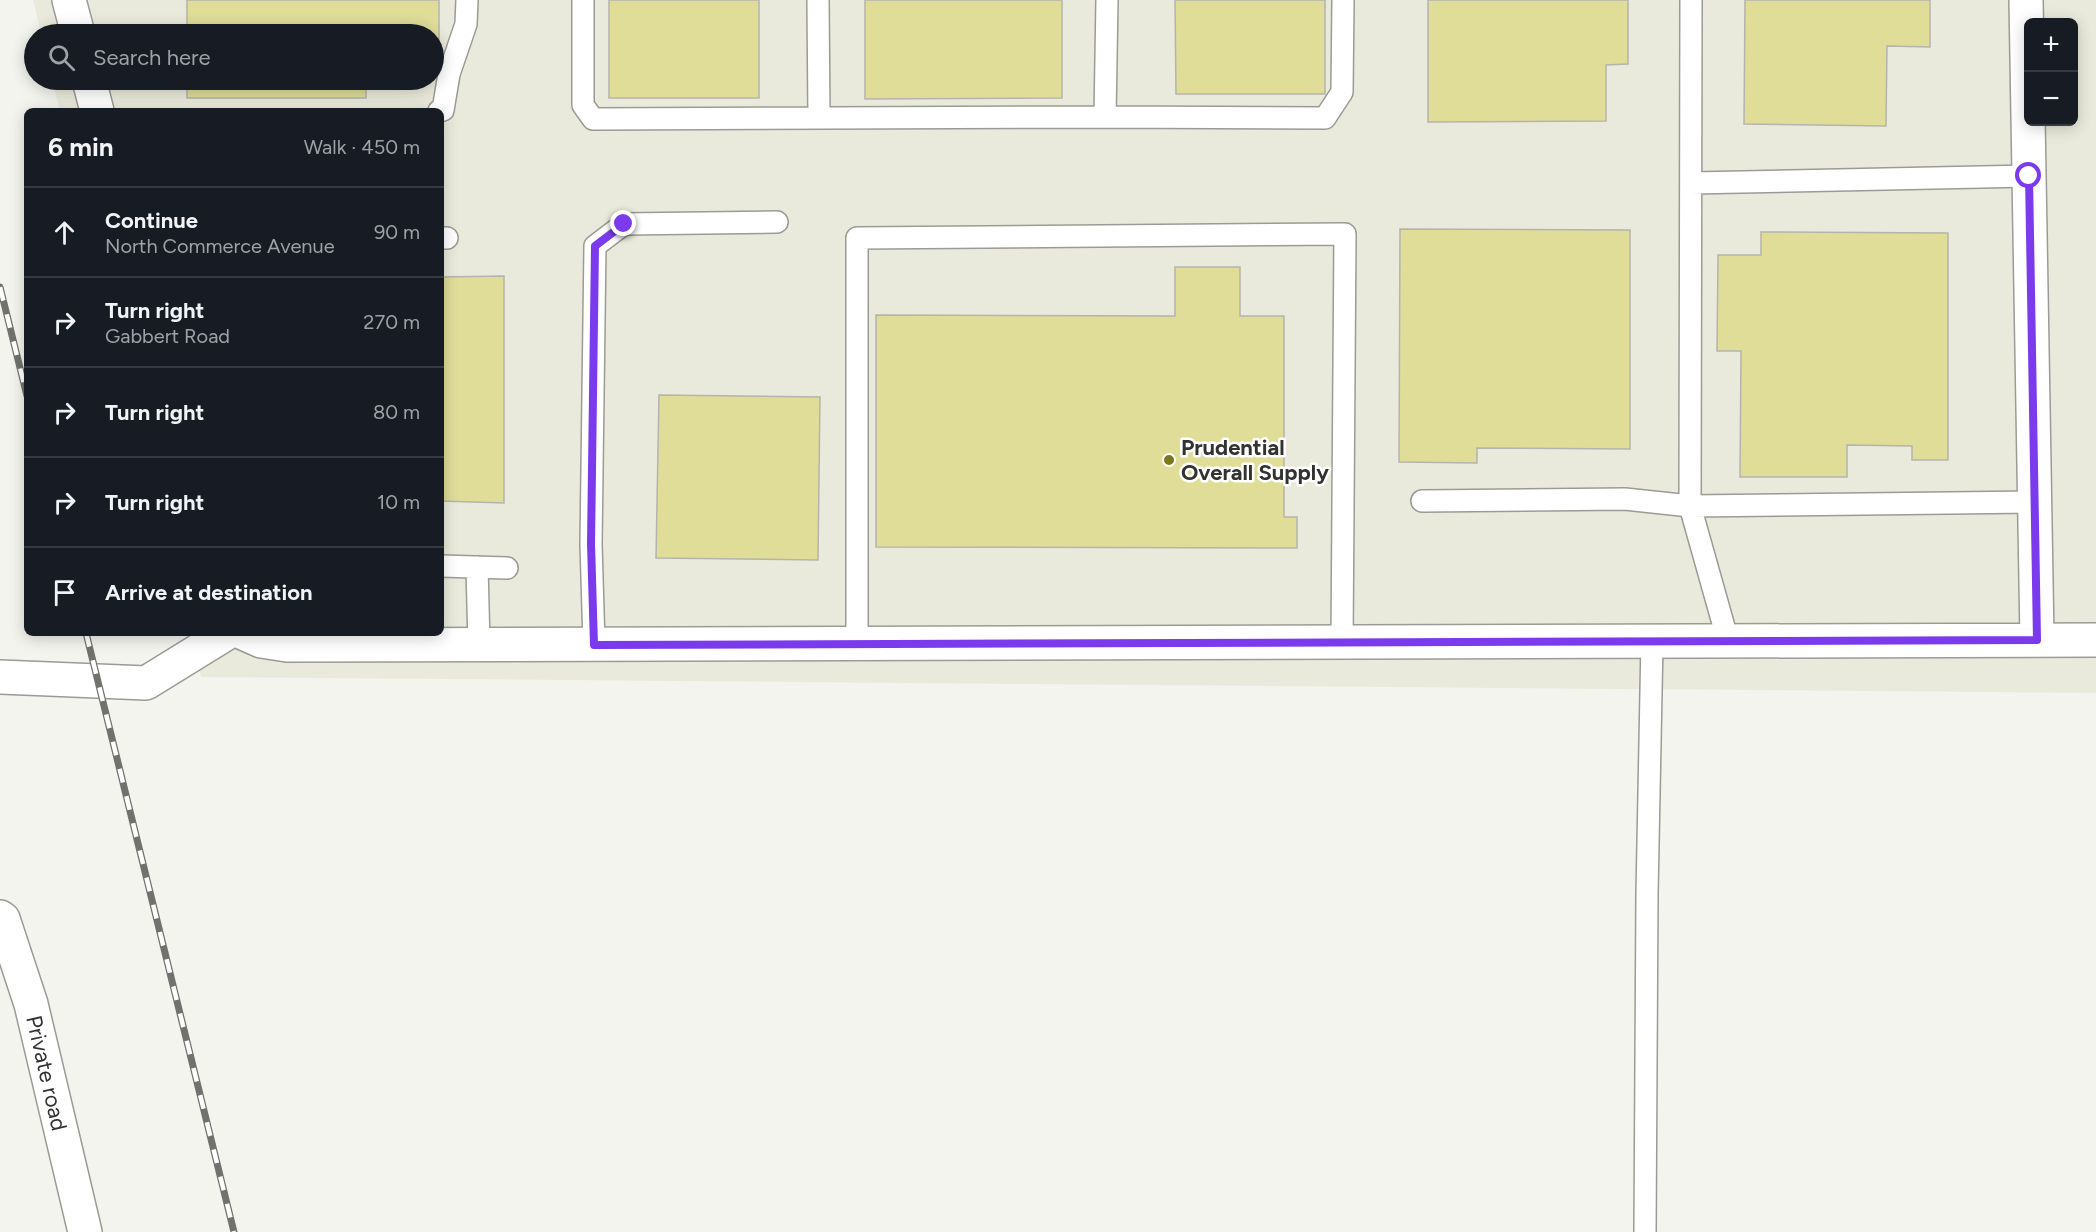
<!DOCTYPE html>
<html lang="en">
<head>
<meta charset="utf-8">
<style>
  :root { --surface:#171b24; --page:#242831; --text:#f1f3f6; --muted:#9ea1a6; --line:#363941 }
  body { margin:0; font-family:Figtree,sans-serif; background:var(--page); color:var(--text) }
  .controls { position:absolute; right:18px; top:18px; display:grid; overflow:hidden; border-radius:9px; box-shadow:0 3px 15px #0003 }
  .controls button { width:54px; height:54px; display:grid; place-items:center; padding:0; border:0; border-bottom:2px solid var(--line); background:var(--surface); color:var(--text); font:30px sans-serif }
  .stop { position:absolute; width:18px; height:18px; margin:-14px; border:4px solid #7c3aed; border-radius:50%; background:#fff }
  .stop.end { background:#7c3aed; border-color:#fff; box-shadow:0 2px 6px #0008 }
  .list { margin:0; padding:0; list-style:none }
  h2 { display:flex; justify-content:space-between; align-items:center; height:78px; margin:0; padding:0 24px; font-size:26px }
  h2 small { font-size:20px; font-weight:400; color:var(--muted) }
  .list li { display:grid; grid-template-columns:39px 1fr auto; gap:18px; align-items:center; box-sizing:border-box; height:90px; padding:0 24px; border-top:2px solid var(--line) }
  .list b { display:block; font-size:22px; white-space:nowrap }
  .list p { margin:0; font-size:20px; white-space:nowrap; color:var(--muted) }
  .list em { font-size:20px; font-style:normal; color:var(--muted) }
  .icon { flex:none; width:33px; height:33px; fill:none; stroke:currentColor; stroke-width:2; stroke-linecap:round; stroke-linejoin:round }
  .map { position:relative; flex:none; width:2096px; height:1232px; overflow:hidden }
  .search { position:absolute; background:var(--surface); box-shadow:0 3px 15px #0003; left:24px; top:24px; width:420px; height:66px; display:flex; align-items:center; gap:15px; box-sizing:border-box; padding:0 21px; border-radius:33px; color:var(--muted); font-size:22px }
  .panel { position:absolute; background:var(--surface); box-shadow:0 3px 15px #0003; left:24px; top:108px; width:420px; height:528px; border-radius:9px }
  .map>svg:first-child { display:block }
  .built { fill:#eaeadc; fill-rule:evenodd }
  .building { fill:#dfdd98; stroke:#b4b4ae; stroke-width:1.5 }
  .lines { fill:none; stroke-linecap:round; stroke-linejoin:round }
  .service-casing { stroke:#9b9b95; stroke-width:24 }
  .minor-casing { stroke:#9b9b95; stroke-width:36 }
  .service { stroke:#fff; stroke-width:21 }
  .minor { stroke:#fff; stroke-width:33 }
  .rail-casing { stroke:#71716d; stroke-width:7 }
  .rail { stroke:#fff; stroke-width:4.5; stroke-dasharray:14; stroke-linecap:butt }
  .route { stroke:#7c3aed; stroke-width:8 }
  .poi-dot { fill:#7b771d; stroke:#fff; stroke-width:2 }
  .labels { text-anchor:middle; stroke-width:5; stroke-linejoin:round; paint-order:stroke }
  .poi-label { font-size:22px; font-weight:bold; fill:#323230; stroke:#fff; text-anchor:start }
  .street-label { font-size:22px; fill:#323230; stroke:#fff }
</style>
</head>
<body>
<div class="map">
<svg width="2096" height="1232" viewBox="0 0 2096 1232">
  <rect width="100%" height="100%" fill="#f4f4ee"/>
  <!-- built -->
  <path class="built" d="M33 0H2096V693L201 677 190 633H441V111H60L52 80H434V34H41ZM2028 22H2074V122H2028Z"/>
  <!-- building -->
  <path class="building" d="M187 0H439V51H434V34H187Z
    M609 0H759V98H609Z
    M865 0H1062V98L865 99Z
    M1175 0H1325V94H1176Z
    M1428 0H1628V64L1606 65V121L1428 122Z
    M1745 0H1930V47L1887 46 1886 126 1744 124Z
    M187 80H366V98H187Z
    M1400 229 1630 230V449L1477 448V463L1399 462Z
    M1761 232 1948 233V460H1912V446L1847 445V477H1740L1741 351H1717L1718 255H1761Z
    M1175 267H1240V316H1284V517H1297V548L876 547V315L1175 316Z
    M504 276V503L441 501V277Z
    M659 395 820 397 818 560 656 558Z"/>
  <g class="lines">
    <!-- service casing -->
    <g class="service-casing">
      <path id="service" d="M583 0V105L593 119 1105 117
        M818 0 819 118
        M1107 0 1105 117 1325 118 1342 92 1343 0
        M1691 0 1690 506 1728 641
        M439 111 443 110 449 74 466 24 467 0
        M1691 183 2029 176
        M441 238H447
        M1422 501 1625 499 1690 506 2035 502
        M441 566 507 568
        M477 567 479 645
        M594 644 591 544 595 246 624 224 777 222
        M857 644V238L1345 234 1342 642
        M1645 1232 1647 894 1652 641"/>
    </g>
    <!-- minor casing -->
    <g class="minor-casing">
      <path id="minor" d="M69 0 78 34
        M2026 0 2037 640
        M89 80 97 111
        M243 633 261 641 287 645 2096 640
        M0 677 146 683 227 633
        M0 917 3 919 31 1004 85 1232"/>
    </g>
    <!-- service -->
    <use href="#service" class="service"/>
    <!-- minor -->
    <use href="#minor" class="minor"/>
    <!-- rail casing -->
    <g class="rail-casing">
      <path id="rail" d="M0 287 27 396
        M86 633 234 1232"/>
    </g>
    <!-- rail -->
    <use href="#rail" class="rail"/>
  </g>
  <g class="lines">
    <!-- route -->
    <path class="route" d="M624 224 595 246 591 544 594 645 2037 640 2029 176"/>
  </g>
  <!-- markers -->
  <circle class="poi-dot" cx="1169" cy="460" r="6"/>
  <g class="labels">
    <!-- poi labels -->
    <g class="poi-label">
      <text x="1181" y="455">Prudential<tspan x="1181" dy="25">Overall Supply</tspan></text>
    </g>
    <!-- street labels -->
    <g class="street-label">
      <text transform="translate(47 1073) rotate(77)" y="8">Private road</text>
    </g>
  </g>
</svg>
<div class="controls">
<button>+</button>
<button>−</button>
</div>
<div class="stop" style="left:2029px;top:176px"></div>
<div class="stop end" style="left:624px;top:224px"></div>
<div class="search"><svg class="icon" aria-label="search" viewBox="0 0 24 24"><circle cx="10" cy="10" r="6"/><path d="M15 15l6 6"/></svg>Search here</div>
<section class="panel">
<h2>6 min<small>Walk · 450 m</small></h2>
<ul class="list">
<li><svg class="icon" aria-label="ahead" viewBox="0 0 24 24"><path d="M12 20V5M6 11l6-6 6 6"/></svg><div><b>Continue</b><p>North Commerce Avenue</p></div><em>90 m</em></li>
<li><svg class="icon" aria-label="right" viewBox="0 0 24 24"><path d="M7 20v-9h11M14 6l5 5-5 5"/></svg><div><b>Turn right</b><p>Gabbert Road</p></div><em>270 m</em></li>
<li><svg class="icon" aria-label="right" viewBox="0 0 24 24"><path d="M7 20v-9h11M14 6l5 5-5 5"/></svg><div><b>Turn right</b></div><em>80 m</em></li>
<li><svg class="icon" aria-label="right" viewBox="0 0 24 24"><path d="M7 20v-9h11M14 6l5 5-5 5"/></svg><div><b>Turn right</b></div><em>10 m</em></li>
<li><svg class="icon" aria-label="arrive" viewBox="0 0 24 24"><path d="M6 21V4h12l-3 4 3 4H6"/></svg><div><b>Arrive at destination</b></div></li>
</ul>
</section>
</div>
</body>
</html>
